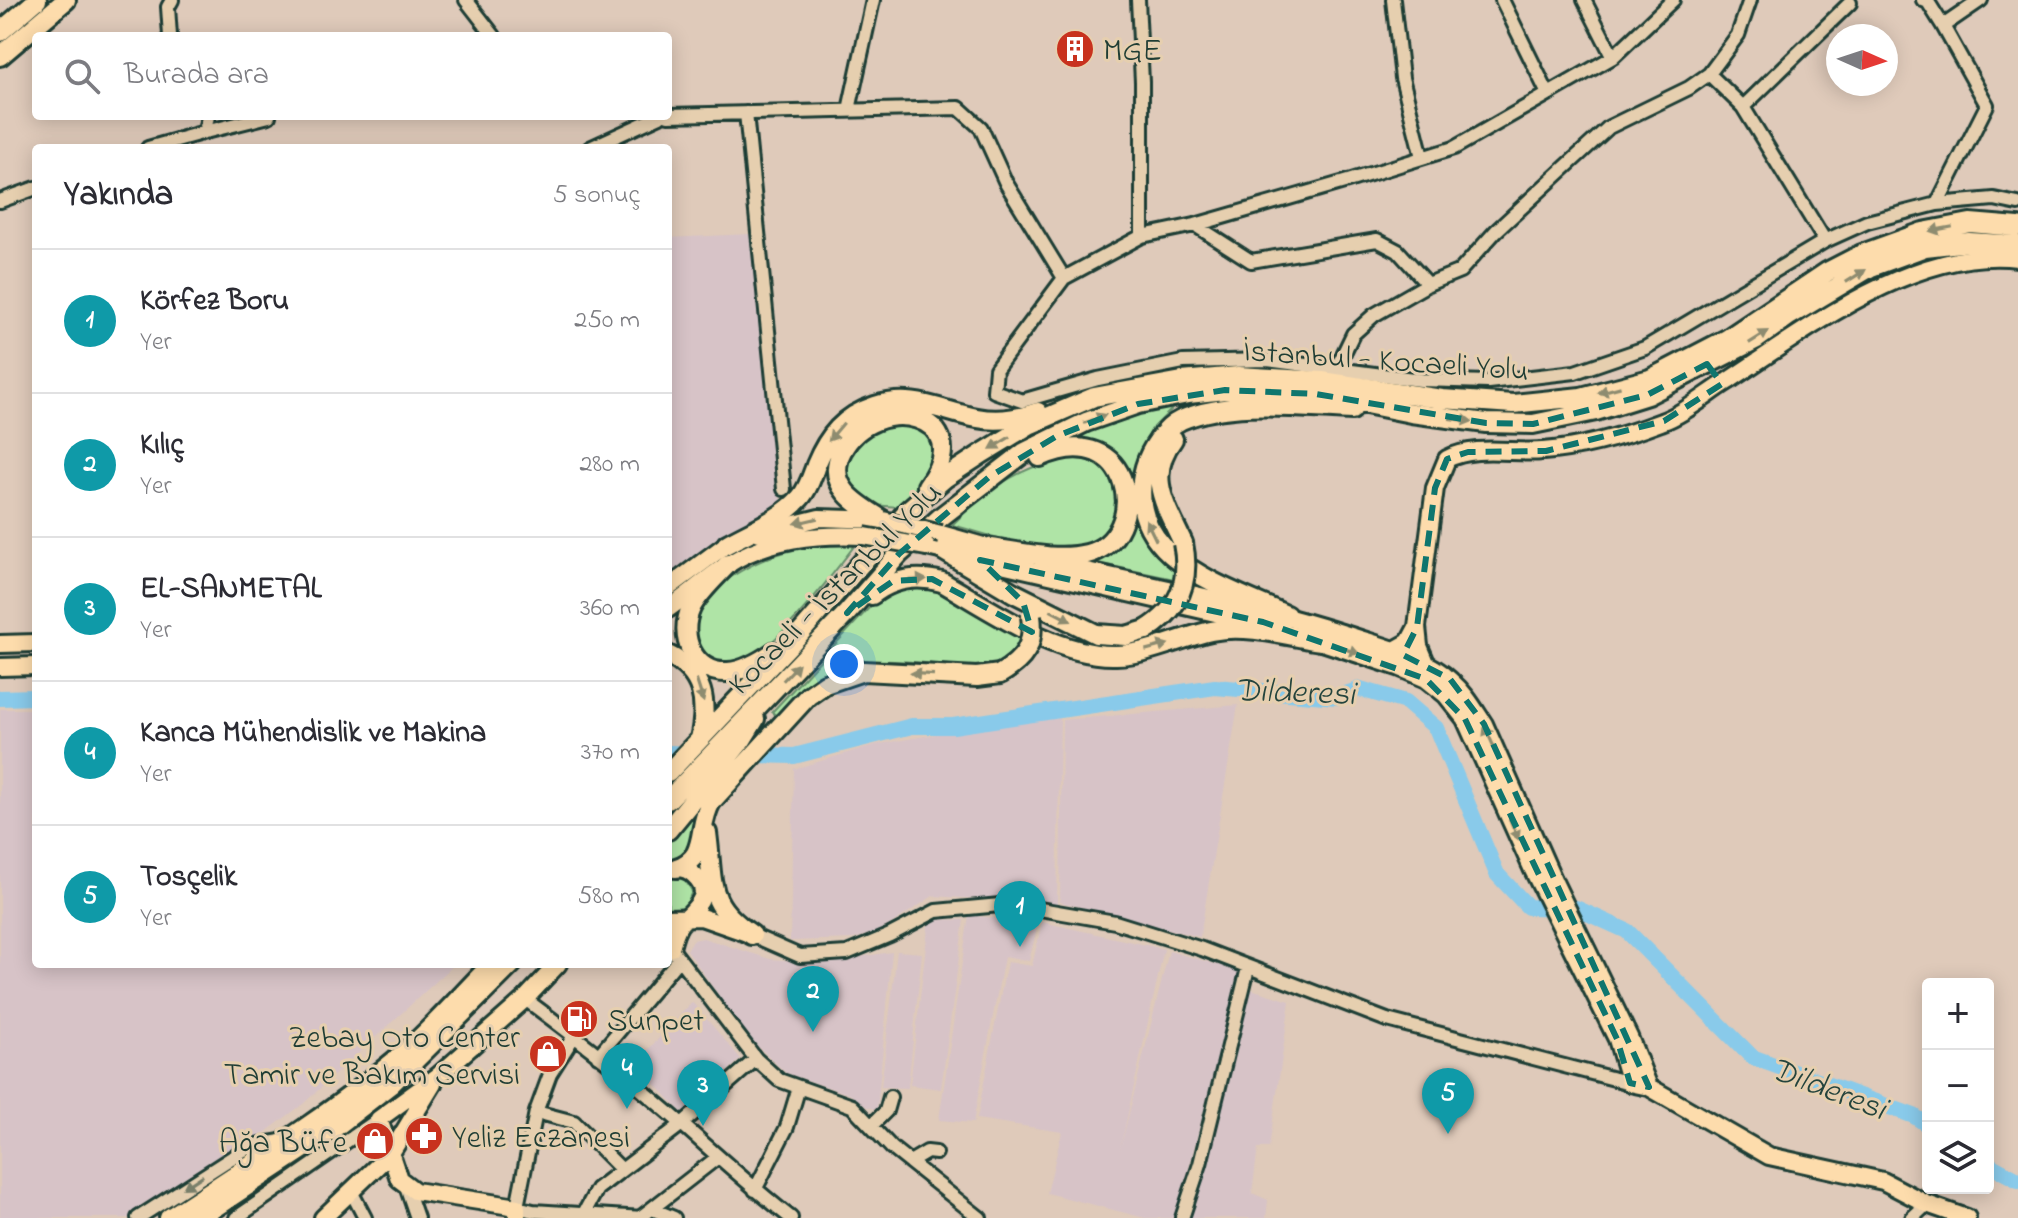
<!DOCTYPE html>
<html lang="tr">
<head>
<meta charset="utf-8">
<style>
  :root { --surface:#fff; --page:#f2f2f3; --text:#2b2b33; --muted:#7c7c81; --line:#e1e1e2; --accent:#db2777 }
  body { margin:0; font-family:"Indie Flower",sans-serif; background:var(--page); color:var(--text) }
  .controls { position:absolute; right:24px; bottom:24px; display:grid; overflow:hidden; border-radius:8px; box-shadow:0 4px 20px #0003 }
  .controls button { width:72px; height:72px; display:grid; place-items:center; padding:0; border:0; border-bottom:2px solid var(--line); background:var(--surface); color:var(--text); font:40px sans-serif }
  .compass { position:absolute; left:1826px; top:24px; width:72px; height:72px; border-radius:50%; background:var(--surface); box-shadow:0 4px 20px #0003; rotate:93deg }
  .you { position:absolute; left:844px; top:664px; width:28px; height:28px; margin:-20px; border:6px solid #fff; border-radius:50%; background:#1a73e8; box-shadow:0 0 0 12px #1a73e833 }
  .badge { display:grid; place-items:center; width:52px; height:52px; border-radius:50%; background:var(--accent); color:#fff; font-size:26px; font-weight:700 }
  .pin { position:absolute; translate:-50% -66px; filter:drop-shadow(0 2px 4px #0008) }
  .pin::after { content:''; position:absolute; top:42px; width:28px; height:24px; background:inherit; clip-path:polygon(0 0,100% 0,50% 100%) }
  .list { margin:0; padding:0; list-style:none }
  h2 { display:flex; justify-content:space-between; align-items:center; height:104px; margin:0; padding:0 32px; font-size:34px }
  h2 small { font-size:26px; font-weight:400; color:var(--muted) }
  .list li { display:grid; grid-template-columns:52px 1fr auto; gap:24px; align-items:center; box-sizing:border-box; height:144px; padding:0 32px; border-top:2px solid var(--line) }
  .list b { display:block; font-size:30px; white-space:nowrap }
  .list p { margin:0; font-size:26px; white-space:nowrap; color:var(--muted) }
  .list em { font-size:26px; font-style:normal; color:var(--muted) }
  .icon { flex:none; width:44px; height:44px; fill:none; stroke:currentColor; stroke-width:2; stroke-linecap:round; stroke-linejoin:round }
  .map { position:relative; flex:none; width:2018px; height:1218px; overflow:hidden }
  .search { position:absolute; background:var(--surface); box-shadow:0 4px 20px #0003; left:32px; top:32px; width:640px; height:88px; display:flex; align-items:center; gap:20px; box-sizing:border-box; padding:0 28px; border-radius:8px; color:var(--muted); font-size:30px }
  .panel { position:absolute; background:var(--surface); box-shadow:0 4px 20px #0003; left:32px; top:144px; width:640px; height:824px; border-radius:8px }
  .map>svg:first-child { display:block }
  .built { fill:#d7c3c7 }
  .green { fill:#afe4a6; stroke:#67906d; stroke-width:2 }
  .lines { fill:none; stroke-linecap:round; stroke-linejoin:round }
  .river { stroke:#89caea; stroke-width:16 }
  .minor-casing { stroke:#1f3d34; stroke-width:18 }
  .major-casing { stroke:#1f3d34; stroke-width:22 }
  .highway-casing { stroke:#1f3d34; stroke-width:24 }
  .minor { stroke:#e6cfaf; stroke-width:12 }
  .major { stroke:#fddcac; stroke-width:16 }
  .highway { stroke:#fddcac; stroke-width:18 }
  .major-bridge-casing { stroke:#1f3d34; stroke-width:22; stroke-linecap:butt }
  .highway-bridge-casing { stroke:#1f3d34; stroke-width:24; stroke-linecap:butt }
  .major-bridge { stroke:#fddcac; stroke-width:16 }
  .highway-bridge { stroke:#fddcac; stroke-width:18 }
  .oneway { fill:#8e8c70 }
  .oneway2 { fill:#797f6b }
  .marked { fill:none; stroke:#0f766e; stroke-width:6; stroke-dasharray:16 10; stroke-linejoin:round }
  .labels { text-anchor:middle; stroke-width:6; stroke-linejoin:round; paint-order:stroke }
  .poi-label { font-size:32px; fill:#1f3d34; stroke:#e6cfaf; text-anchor:start }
  .street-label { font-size:32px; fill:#1f3d34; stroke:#e6cfaf }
  .water-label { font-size:34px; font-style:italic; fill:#24443d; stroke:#e6cfaf }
</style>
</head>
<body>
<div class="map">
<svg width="2018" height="1218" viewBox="0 0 2018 1218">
  <rect width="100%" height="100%" fill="#dfcaba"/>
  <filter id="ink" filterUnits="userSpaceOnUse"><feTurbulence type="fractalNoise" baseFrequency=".0125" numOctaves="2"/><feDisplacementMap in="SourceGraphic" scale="16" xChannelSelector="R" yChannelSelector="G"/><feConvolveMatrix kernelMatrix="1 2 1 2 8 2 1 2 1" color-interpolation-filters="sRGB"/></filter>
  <g filter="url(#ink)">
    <!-- built -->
    <path class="built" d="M750 234 782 512 705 548 668 581V238Z
      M1238 705 1200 937 1060 902 1062 720Z
      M0 709H36V964H455L303 1104 266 1132 129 1218H0Z
      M1060 718 1057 904 933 896 882 930 854 939 790 941 794 769 874 745 960 730Z
      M969 915 1010 920 1008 942 1014 917 1039 920 1029 961 1004 957 973 1123 939 1120Z
      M929 919 964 920 941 1089 910 1085Z
      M1042 922 1164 949 1120 1150 1169 951 1240 971 1176 1218H1145L1047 1193 1062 1132 977 1119 1007 962 1032 966Z
      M703 938 770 959 819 963 892 952 877 1110 865 1106 851 1095 786 1073 746 1035 687 950 693 940Z
      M897 951 922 953 908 1088 881 1087Z
      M1248 988 1290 1001 1269 1148H1258L1252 1193 1268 1200 1266 1218H1189L1204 1172Z
      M692 1002 741 1059 682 1113 636 1063Z"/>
    <!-- green -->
    <path class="green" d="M1163 406H1175L1151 430 1140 456 1141 529 1154 550 1177 568 1174 579 1083 560 1118 538V459C1103 442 1087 439 1065 439L1126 416Z
      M922 424 936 449 928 474 899 507 872 505 857 498 841 468 842 458 875 426Z
      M1078 452 1111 471 1121 508C1115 518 1109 533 1100 540 1065 565 990 534 952 525 996 482 1019 469 1078 452Z
      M821 545H855C829 579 774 654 734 665 727 667 716 664 708 664 703 655 691 641 691 631 689 594 753 561 785 552 797 549 809 547 821 545Z
      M926 583 1022 633 1020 649 1002 664 989 667C930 669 858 643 807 684 796 693 787 705 777 716L772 712 883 593Z
      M713 782 690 855 668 860V837Z
      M674 876 684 878 692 891 686 906 675 909 668 907V878Z"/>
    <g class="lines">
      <!-- river -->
      <path class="river" d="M0 698 36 697
        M668 753 696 754
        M719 754 794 756 912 726H953L1215 687 1337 697 1360 689 1406 702 1436 728 1497 874 1528 907 1576 908 1627 931 1752 1057 1914 1116 1928 1125
        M1988 1164 2018 1180"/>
      <!-- minor casing -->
      <g class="minor-casing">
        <path id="minor" d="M466 0 494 36
          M1138 0 1142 82V236
          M1393 0 1402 78 1422 157
          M1502 0 1548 94
          M1584 0 1613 57
          M1673 0 1613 57 1454 148 1348 181 1195 225 1142 236 1064 278 996 369 994 391 1022 401 1098 379 1183 362 1267 360 1421 380 1488 382 1575 372 1645 348 1825 241 1867 222 1937 204 1994 199 2018 204
          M1923 0 1928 2 1943 26 1981 0
          M170 36 168 7 172 0
          M1709 74 1743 107 1825 241
          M1743 107 1850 3
          M849 110 873 0
          M746 113 784 489
          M668 115 959 108 981 128 1006 183 1064 278
          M205 132 269 116
          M148 148 205 132 208 116
          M590 148 660 116
          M0 201 36 188
          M1937 204 1987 105 1943 26
          M1195 225 1251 261 1377 240 1398 251 1428 284
          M1337 367 1353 334 1374 315 1428 284 1460 271 1496 231 1609 127 1689 88 1709 74 1738 35 1750 0
          M752 935 800 956 847 953 890 935 936 911 1011 904 1115 922 1202 949 1387 1020 1630 1083
          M671 948 756 1059 779 1080 852 1106 892 1148 980 1218
          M525 999C579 1039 633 1081 684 1126 719 1157 754 1189 791 1218
          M574 1036 550 1074 536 1112 517 1207 533 1211 643 1218
          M598 1056 679 959
          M536 1112 574 1122 622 1170
          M871 1126 886 1111 890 1097
          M910 1162 927 1152 936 1153
          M406 1186 417 1218
          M755 1190 787 1127 799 1087
          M352 1193 365 1218
          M652 1209 674 1218
          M583 1215 597 1189 682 1124 756 1059
          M641 1217 718 1157
          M138 1218 250 1146 281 1141
          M236 1218 379 1119
          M1182 1218 1200 1164 1248 968
          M1912 1218 1927 1204"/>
      </g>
      <!-- major casing -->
      <g class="major-casing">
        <path id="major" d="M759 533 819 518 882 520
          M941 534 994 549
          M927 547 1281 628
          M1043 561C1148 586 1249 603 1351 636 1384 647 1426 657 1451 681 1465 693 1474 709 1484 724L1555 884 1629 1037 1649 1087
          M668 588 727 544 737 540
          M668 609C688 595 707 578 727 565 769 538 815 534 864 536
          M1417 627 1435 488 1447 459C1475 444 1513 454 1543 451 1582 448 1624 436 1661 422 1684 414 1707 394 1728 381 1809 328 1917 245 2018 258
          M1310 638 1398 667 1426 679 1446 695 1465 719 1532 868 1617 1039 1630 1083 1649 1087 1769 1156 1883 1181 1927 1204 1967 1218
          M0 644 36 643
          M1393 651 1409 642 1417 627 1419 646 1427 665
          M0 667 36 666
          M668 918 701 917 747 933
          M668 936 671 948C673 940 675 931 680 924 692 910 716 895 694 875 687 868 679 867 670 869
          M323 1218 391 1153 433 1084
          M517 1218V1207L415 1191 399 1179 379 1119 438 1076 525 999 558 964"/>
      </g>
      <!-- highway casing -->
      <g class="highway-casing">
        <path id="highway" d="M0 32 37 0
          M0 56 66 0
          M1173 439C1145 476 1166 506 1183 543
          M883 520C858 505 824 486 842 451 874 390 981 414 927 486
          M727 544C752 530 781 519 800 498 808 489 812 476 816 465 828 436 844 416 875 406 914 394 940 411 977 418 998 422 1018 419 1038 412
          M984 547C1017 551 1055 562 1087 554 1153 537 1133 415 1040 457
          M944 551 1014 593 1096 634 1126 636 1146 630
          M728 564C716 577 698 593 691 608 678 636 693 674 728 672 744 671 761 661 774 652
          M872 595C892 579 917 575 942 582 991 610 1057 657 1116 655 1149 654 1179 638 1211 631 1246 624 1285 635 1320 641
          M1286 615C1224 586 1120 557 1145 467 1150 450 1164 428 1181 420 1230 399 1301 408 1352 410
          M668 655C705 673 708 703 700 739
          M668 773 797 637 908 510 945 478 983 453 1029 425 1094 397 1182 381 1238 376 1322 381 1442 399 1513 404 1581 397 1650 379 1727 339 1827 272 1862 254 1923 232 1970 223 2018 227
          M668 800 847 613 899 554 942 516 1025 452 1086 422 1138 404 1188 394 1225 390 1316 394 1411 413 1486 423 1533 424 1596 411 1647 395 1757 339 1789 316 1871 267 1925 247 1969 242 2018 245
          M668 830 742 740 755 719
          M707 833C714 885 705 903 752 935
          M676 868C709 858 696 828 711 802L808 696 825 684 863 671 977 677 1000 674
          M169 1218C250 1165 332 1114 405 1052 436 1025 463 993 492 964
          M199 1218 332 1130 390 1085 512 964"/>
      </g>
      <!-- minor -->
      <use href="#minor" class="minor"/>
      <!-- major -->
      <use href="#major" class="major"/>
      <!-- highway -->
      <use href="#highway" class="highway"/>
      <!-- major-bridge casing -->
      <g class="major-bridge-casing">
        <path id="major-bridge" d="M883 520 941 534
          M864 536 927 547"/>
      </g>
      <!-- highway-bridge casing -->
      <g class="highway-bridge-casing">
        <path id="highway-bridge" d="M1146 630C1179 610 1191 582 1183 543
          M1000 674C1024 660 1035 645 1031 616"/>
      </g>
      <!-- major-bridge -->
      <use href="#major-bridge" class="major-bridge"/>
      <!-- highway-bridge -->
      <use href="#highway-bridge" class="highway-bridge"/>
    </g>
    <!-- one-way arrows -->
    <defs><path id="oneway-solid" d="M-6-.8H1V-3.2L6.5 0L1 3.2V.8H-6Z" transform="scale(2)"/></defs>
    <g class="oneway">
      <use href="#oneway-solid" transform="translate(1941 229) rotate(169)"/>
      <use href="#oneway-solid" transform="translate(1856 276) rotate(-32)"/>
      <use href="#oneway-solid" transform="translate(1759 337) rotate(-32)"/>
      <use href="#oneway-solid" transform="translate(1609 390) rotate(165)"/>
      <use href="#oneway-solid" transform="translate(1095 419) rotate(-21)"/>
      <use href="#oneway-solid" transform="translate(1461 420) rotate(8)"/>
      <use href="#oneway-solid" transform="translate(836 432) rotate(130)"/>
      <use href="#oneway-solid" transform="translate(1000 443) rotate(149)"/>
      <use href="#oneway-solid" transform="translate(806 521) rotate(167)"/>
      <use href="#oneway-solid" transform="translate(1151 530) rotate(-116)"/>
      <use href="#oneway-solid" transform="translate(915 580) rotate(-3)"/>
      <use href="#oneway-solid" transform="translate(1061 616) rotate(28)"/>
      <use href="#oneway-solid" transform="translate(1157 647) rotate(-15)"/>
      <use href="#oneway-solid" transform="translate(1348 650) rotate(18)"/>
      <use href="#oneway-solid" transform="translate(791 672) rotate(-47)"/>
      <use href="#oneway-solid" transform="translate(922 674) rotate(-177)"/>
      <use href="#oneway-solid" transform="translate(700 691) rotate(72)"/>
      <use href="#oneway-solid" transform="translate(1489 736) rotate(-114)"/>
      <use href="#oneway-solid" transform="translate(1514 829) rotate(66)"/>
    </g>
    <use class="oneway2" href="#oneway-solid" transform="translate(193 1182) rotate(147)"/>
  </g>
  <!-- marked area -->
  <path class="marked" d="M1707 364 1722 384 1664 421 1546 451 1468 452 1447 459 1435 488 1417 627 1403 655 1450 679 1484 724 1649 1087 1630 1083 1617 1039 1465 719 1426 679 1263 622 980 560 1023 602 1032 632 932 579 893 581 847 613 899 554 989 477 1057 436 1138 404 1225 390 1316 394 1486 423 1533 424 1647 395Z"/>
  <!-- icons -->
  <defs>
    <g id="building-disc" transform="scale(2)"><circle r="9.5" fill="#c8321e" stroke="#e6cfaf"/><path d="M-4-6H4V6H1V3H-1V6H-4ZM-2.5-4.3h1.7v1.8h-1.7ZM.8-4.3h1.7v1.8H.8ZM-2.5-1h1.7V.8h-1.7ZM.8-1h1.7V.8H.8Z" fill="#fff"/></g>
    <g id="fuel-disc" transform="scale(2)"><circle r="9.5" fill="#c8321e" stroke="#e6cfaf"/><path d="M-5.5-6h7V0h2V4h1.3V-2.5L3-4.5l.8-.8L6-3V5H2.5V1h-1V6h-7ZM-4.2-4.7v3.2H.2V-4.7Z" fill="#fff"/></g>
    <g id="shop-disc" transform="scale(2)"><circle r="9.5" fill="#c8321e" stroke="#e6cfaf"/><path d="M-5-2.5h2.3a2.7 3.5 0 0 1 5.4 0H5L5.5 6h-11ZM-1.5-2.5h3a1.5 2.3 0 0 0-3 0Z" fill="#fff"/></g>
    <g id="pharmacy-disc" transform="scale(2)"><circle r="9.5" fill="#c8321e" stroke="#e6cfaf"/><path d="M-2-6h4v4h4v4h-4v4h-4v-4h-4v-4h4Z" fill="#fff"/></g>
  </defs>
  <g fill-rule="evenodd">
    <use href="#building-disc" x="1075" y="49"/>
    <use href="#fuel-disc" x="579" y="1019"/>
    <use href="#shop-disc" x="548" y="1054"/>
    <use href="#pharmacy-disc" x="424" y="1136"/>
    <use href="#shop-disc" x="375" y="1141"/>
  </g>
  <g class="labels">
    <!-- poi labels -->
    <g class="poi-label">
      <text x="1103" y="60">MGE</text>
      <text x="607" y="1030">Sunpet</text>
      <text x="520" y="1047" text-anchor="end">Zebay Oto Center<tspan x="520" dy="37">Tamir ve Bakım Servisi</tspan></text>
      <text x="452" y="1147">Yeliz Eczanesi</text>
      <text x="347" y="1152" text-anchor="end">Ağa Büfe</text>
    </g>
    <!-- street labels -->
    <g class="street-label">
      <text transform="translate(1386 359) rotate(4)" y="11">İstanbul - Kocaeli Yolu</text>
      <text transform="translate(834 587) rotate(-45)" y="11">Kocaeli - İstanbul Yolu</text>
    </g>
    <!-- water labels -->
    <g class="water-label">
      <text transform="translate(1295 690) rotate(2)" y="12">Dilderesi</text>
      <text transform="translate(1829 1087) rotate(21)" y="12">Dilderesi</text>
    </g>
  </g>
</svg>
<div class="controls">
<button>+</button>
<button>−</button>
<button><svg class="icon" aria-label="layers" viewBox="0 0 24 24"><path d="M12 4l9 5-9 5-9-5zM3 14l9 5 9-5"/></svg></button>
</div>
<svg class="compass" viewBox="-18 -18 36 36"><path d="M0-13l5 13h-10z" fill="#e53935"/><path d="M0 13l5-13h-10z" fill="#7c7c81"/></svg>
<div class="you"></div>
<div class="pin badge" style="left:1020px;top:947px;background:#0f9aa8">1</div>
<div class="pin badge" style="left:813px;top:1032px;background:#0f9aa8">2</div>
<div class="pin badge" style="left:703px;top:1126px;background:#0f9aa8">3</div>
<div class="pin badge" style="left:627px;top:1109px;background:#0f9aa8">4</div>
<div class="pin badge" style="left:1448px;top:1134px;background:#0f9aa8">5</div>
<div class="search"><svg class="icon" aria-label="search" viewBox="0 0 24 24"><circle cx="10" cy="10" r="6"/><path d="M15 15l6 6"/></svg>Burada ara</div>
<section class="panel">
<h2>Yakında<small>5 sonuç</small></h2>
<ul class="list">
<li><span class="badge" style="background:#0f9aa8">1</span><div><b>Körfez Boru</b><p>Yer</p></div><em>250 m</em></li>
<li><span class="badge" style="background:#0f9aa8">2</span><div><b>Kılıç</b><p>Yer</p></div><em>280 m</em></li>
<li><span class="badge" style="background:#0f9aa8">3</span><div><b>EL-SANMETAL</b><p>Yer</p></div><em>360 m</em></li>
<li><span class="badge" style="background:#0f9aa8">4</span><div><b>Kanca Mühendislik ve Makina</b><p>Yer</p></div><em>370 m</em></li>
<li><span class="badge" style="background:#0f9aa8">5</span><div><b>Tosçelik</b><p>Yer</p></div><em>580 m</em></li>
</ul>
</section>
</div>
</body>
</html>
